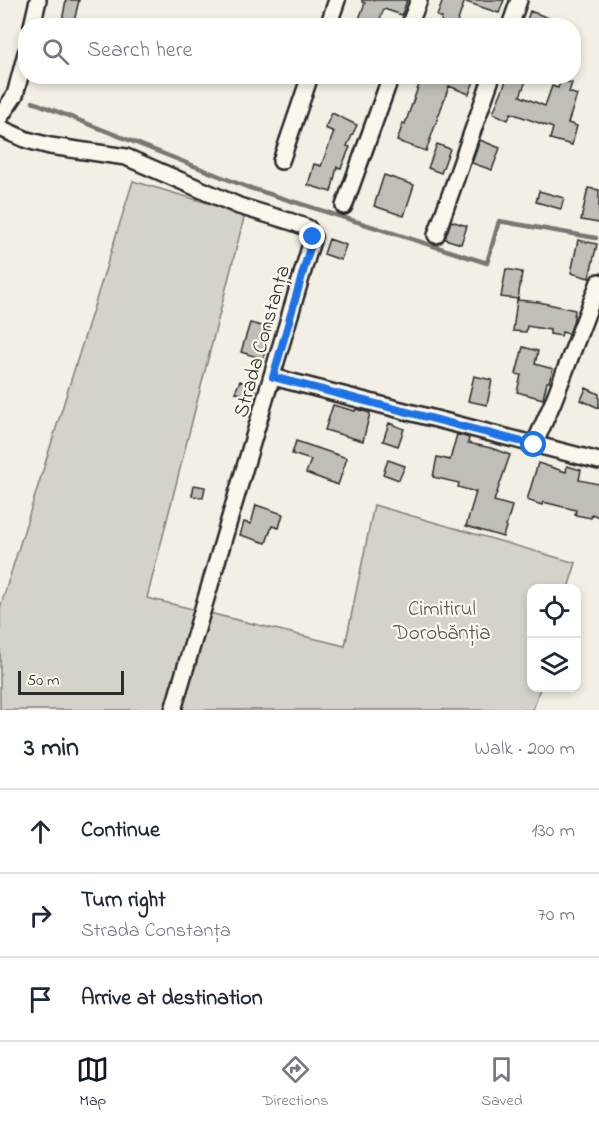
<!DOCTYPE html>
<html lang="en">
<head>
<meta charset="utf-8">
<style>
  :root { --surface:#fff; --page:#f2f2f3; --text:#1f2937; --muted:#747a83; --line:#e0e1e3; --accent:#111827 }
  body { margin:0; font-family:"Indie Flower",sans-serif; background:var(--page); color:var(--text) }
  .controls { position:absolute; right:18px; bottom:18px; display:grid; overflow:hidden; border-radius:12px; box-shadow:0 3px 9px #0003 }
  .controls button { width:54px; height:54px; display:grid; place-items:center; padding:0; border:0; border-bottom:2px solid var(--line); background:var(--surface); color:var(--text); font:30px sans-serif }
  .scale { position:absolute; left:18px; bottom:15px; width:106px; box-sizing:border-box; padding-left:6px; border:3px solid #2b2b2b; border-top:0; font-size:16px; line-height:21px; white-space:nowrap; color:#2b2b2b; -webkit-text-stroke:4px #fbf7ec; paint-order:stroke }
  .stop { position:absolute; width:18px; height:18px; margin:-14px; border:4px solid #1a73e8; border-radius:50%; background:#fff }
  .stop.end { background:#1a73e8; border-color:#fff; box-shadow:0 2px 6px #0008 }
  .list { margin:0; padding:0; list-style:none }
  h2 { display:flex; justify-content:space-between; align-items:center; height:78px; margin:0; padding:0 24px; font-size:26px }
  h2 small { font-size:20px; font-weight:400; color:var(--muted) }
  .list li { display:grid; grid-template-columns:39px 1fr auto; gap:18px; align-items:center; box-sizing:border-box; height:84px; padding:0 24px; border-top:2px solid var(--line) }
  .list b { display:block; font-size:22px; white-space:nowrap }
  .list p { margin:0; font-size:20px; white-space:nowrap; color:var(--muted) }
  .list em { font-size:20px; font-style:normal; color:var(--muted) }
  .icon { flex:none; width:33px; height:33px; fill:none; stroke:currentColor; stroke-width:2; stroke-linecap:round; stroke-linejoin:round }
  .map { position:relative; flex:none; width:599px; height:710px; overflow:hidden }
  .search { position:absolute; background:var(--surface); box-shadow:0 3px 9px #0003; left:18px; right:18px; top:18px; height:66px; display:flex; align-items:center; gap:15px; box-sizing:border-box; padding:0 21px; border-radius:24px; color:var(--muted); font-size:22px }
  .sheet { height:330px; background:var(--surface) }
  nav { display:flex; justify-content:space-around; align-items:center; box-sizing:border-box; height:84px; border-top:2px solid var(--line); background:var(--surface); font-size:16px; color:var(--muted) }
  nav a { display:grid; justify-items:center; gap:3px }
  nav .on { color:var(--accent) }
  .map>svg:first-child { display:block }
  .green { fill:#d5d2c9; stroke:#807e7a; stroke-width:1.5 }
  .lines { fill:none; stroke-linecap:round; stroke-linejoin:round }
  .stream { stroke:#787772; stroke-width:4.5 }
  .building { fill:#c0beb6; stroke:#2b2b2b; stroke-width:1.5 }
  .street-casing { stroke:#2b2b2b; stroke-width:20 }
  .street { stroke:#fbf7ec; stroke-width:15 }
  .route { stroke:#1a73e8; stroke-width:8 }
  .labels { text-anchor:middle; stroke-width:4.5; stroke-linejoin:round; paint-order:stroke }
  .street-label { font-size:21px; fill:#2b2b2b; stroke:#fbf7ec }
  .park-label { font-size:21px; fill:#565552; stroke:#fbf7ec }
</style>
</head>
<body>
<div class="map">
<svg width="599" height="710" viewBox="0 0 599 710">
  <rect width="100%" height="100%" fill="#f3efe4"/>
  <filter id="ink" filterUnits="userSpaceOnUse"><feTurbulence type="fractalNoise" baseFrequency=".0167" numOctaves="2"/><feDisplacementMap in="SourceGraphic" scale="12" xChannelSelector="R" yChannelSelector="G"/><feConvolveMatrix kernelMatrix="1 2 1 2 8 2 1 2 1" color-interpolation-filters="sRGB"/></filter>
  <g filter="url(#ink)">
    <!-- green -->
    <path class="green" d="M133 181 245 214 147 598 345 646 374 505 576 563 568 588H532V688H540L533 710H0V608Z"/>
    <g class="lines">
      <!-- stream -->
      <path class="stream" d="M33 102 247 187 487 263 499 221 596 238"/>
    </g>
    <!-- building -->
    <path class="building" d="M66 0H79L73 26H61Z
      M362 0H407L402 15 384 9 377 26 359 19 365 3 362 2Z
      M443 0H465L456 26H439L442 18 437 16Z
      M466 0H504L499 13 466 2Z
      M530 11 565 24V26H525Z
      M422 76H476L469 94 449 86 426 151 397 141 403 123 405 124Z
      M508 76H528L520 96 545 106 552 86 558 88 561 80 572 83 569 92 577 95 568 123 577 126 572 145 550 139 553 128 511 113 508 120 493 113Z
      M332 113 357 125 347 146 350 147 341 168 337 167 331 192 308 185 314 164 321 166 334 132 325 128Z
      M480 140 500 148 492 170 472 163Z
      M437 144 450 149 441 173 428 168Z
      M384 175 414 185 404 216 374 206Z
      M588 188 599 190V223L581 220Z
      M539 191 564 198 561 209 536 202Z
      M451 221 467 226 461 244 445 239Z
      M329 239 346 245 341 260 324 254Z
      M578 240 597 244 589 278 571 273Z
      M506 269 522 272 518 299 501 297Z
      M517 300 539 302 575 310 573 323 569 334 562 332 561 336 550 334V330L527 326 526 332 513 331Z
      M250 323 270 328 263 359 241 352Z
      M523 347 538 351 535 364 553 369 549 382H547L543 399 517 392 521 375 516 374Z
      M474 376 492 380 487 405 468 401Z
      M240 381 255 388 250 398 235 392Z
      M586 388 599 394V408L581 400Z
      M333 405 355 411 356 409 370 413 363 441 325 430Z
      M389 423 404 429 398 446 383 441Z
      M457 434 469 438 468 443 491 448 510 455 494 501 512 506 503 537 466 526 476 492 458 487 459 483 433 477 437 457 450 460Z
      M296 441 347 458 338 485 306 473 311 460 292 454Z
      M388 460 405 466 399 480 383 474Z
      M538 463 566 472 567 466 581 470 579 480 599 484V517L592 514 591 518 575 515 576 510 543 502 542 505 527 500Z
      M194 485 205 487 203 498 192 496Z
      M256 505 283 514 279 528 272 526 266 543 240 535 244 522 251 524Z"/>
    <g class="lines">
      <!-- street casing -->
      <g class="street-casing">
        <path id="street" d="M32 26 38 0
          M328 26 337 0
          M409 26 419 0
          M510 26 519 0
          M0 117 15 95 26 53
          M0 128 27 140 50 146 126 157 239 206 292 222 308 228 313 237 173 710
          M281 161 310 76
          M344 206 391 76
          M436 235 492 76
          M273 377 599 461
          M534 445 553 402 599 282"/>
      </g>
      <!-- street -->
      <use href="#street" class="street"/>
    </g>
  </g>
  <g class="lines" filter="url(#ink)">
    <!-- route -->
    <path class="route" d="M313 237 273 377 534 445"/>
  </g>
  <g class="labels">
    <!-- street labels -->
    <g class="street-label">
      <text transform="translate(261 341) rotate(-74)" y="7">Strada Constanța</text>
    </g>
    <!-- park labels -->
    <g class="park-label">
      <text x="442" y="615">Cimitirul<tspan x="442" dy="24">Dorobănția</tspan></text>
    </g>
  </g>
</svg>
<div class="controls">
<button><svg class="icon" aria-label="locate" viewBox="0 0 24 24"><circle cx="12" cy="12" r="6"/><path d="M12 2v4M12 18v4M2 12h4M18 12h4"/></svg></button>
<button><svg class="icon" aria-label="layers" viewBox="0 0 24 24"><path d="M12 4l9 5-9 5-9-5zM3 14l9 5 9-5"/></svg></button>
</div>
<div class="scale">50 m</div>
<div class="stop" style="left:534px;top:445px"></div>
<div class="stop end" style="left:313px;top:237px"></div>
<div class="search"><svg class="icon" aria-label="search" viewBox="0 0 24 24"><circle cx="10" cy="10" r="6"/><path d="M15 15l6 6"/></svg>Search here</div>
</div>
<section class="sheet">
<h2>3 min<small>Walk · 200 m</small></h2>
<ul class="list">
<li><svg class="icon" aria-label="ahead" viewBox="0 0 24 24"><path d="M12 20V5M6 11l6-6 6 6"/></svg><div><b>Continue</b></div><em>130 m</em></li>
<li><svg class="icon" aria-label="right" viewBox="0 0 24 24"><path d="M7 20v-9h11M14 6l5 5-5 5"/></svg><div><b>Turn right</b><p>Strada Constanța</p></div><em>70 m</em></li>
<li><svg class="icon" aria-label="arrive" viewBox="0 0 24 24"><path d="M6 21V4h12l-3 4 3 4H6"/></svg><div><b>Arrive at destination</b></div></li>
</ul>
</section>
<nav>
<a class="on"><svg class="icon" aria-label="map" viewBox="0 0 24 24"><path d="M3 6l6-2 6 2 6-2v14l-6 2-6-2-6 2zM9 4v14M15 6v14"/></svg>Map</a>
<a><svg class="icon" aria-label="directions" viewBox="0 0 24 24"><path d="M12 3l9 9-9 9-9-9zM9 14v-3h6M13 9l2 2-2 2"/></svg>Directions</a>
<a><svg class="icon" aria-label="saved" viewBox="0 0 24 24"><path d="M7 4h10v16l-5-4-5 4z"/></svg>Saved</a>
</nav>
</body>
</html>
